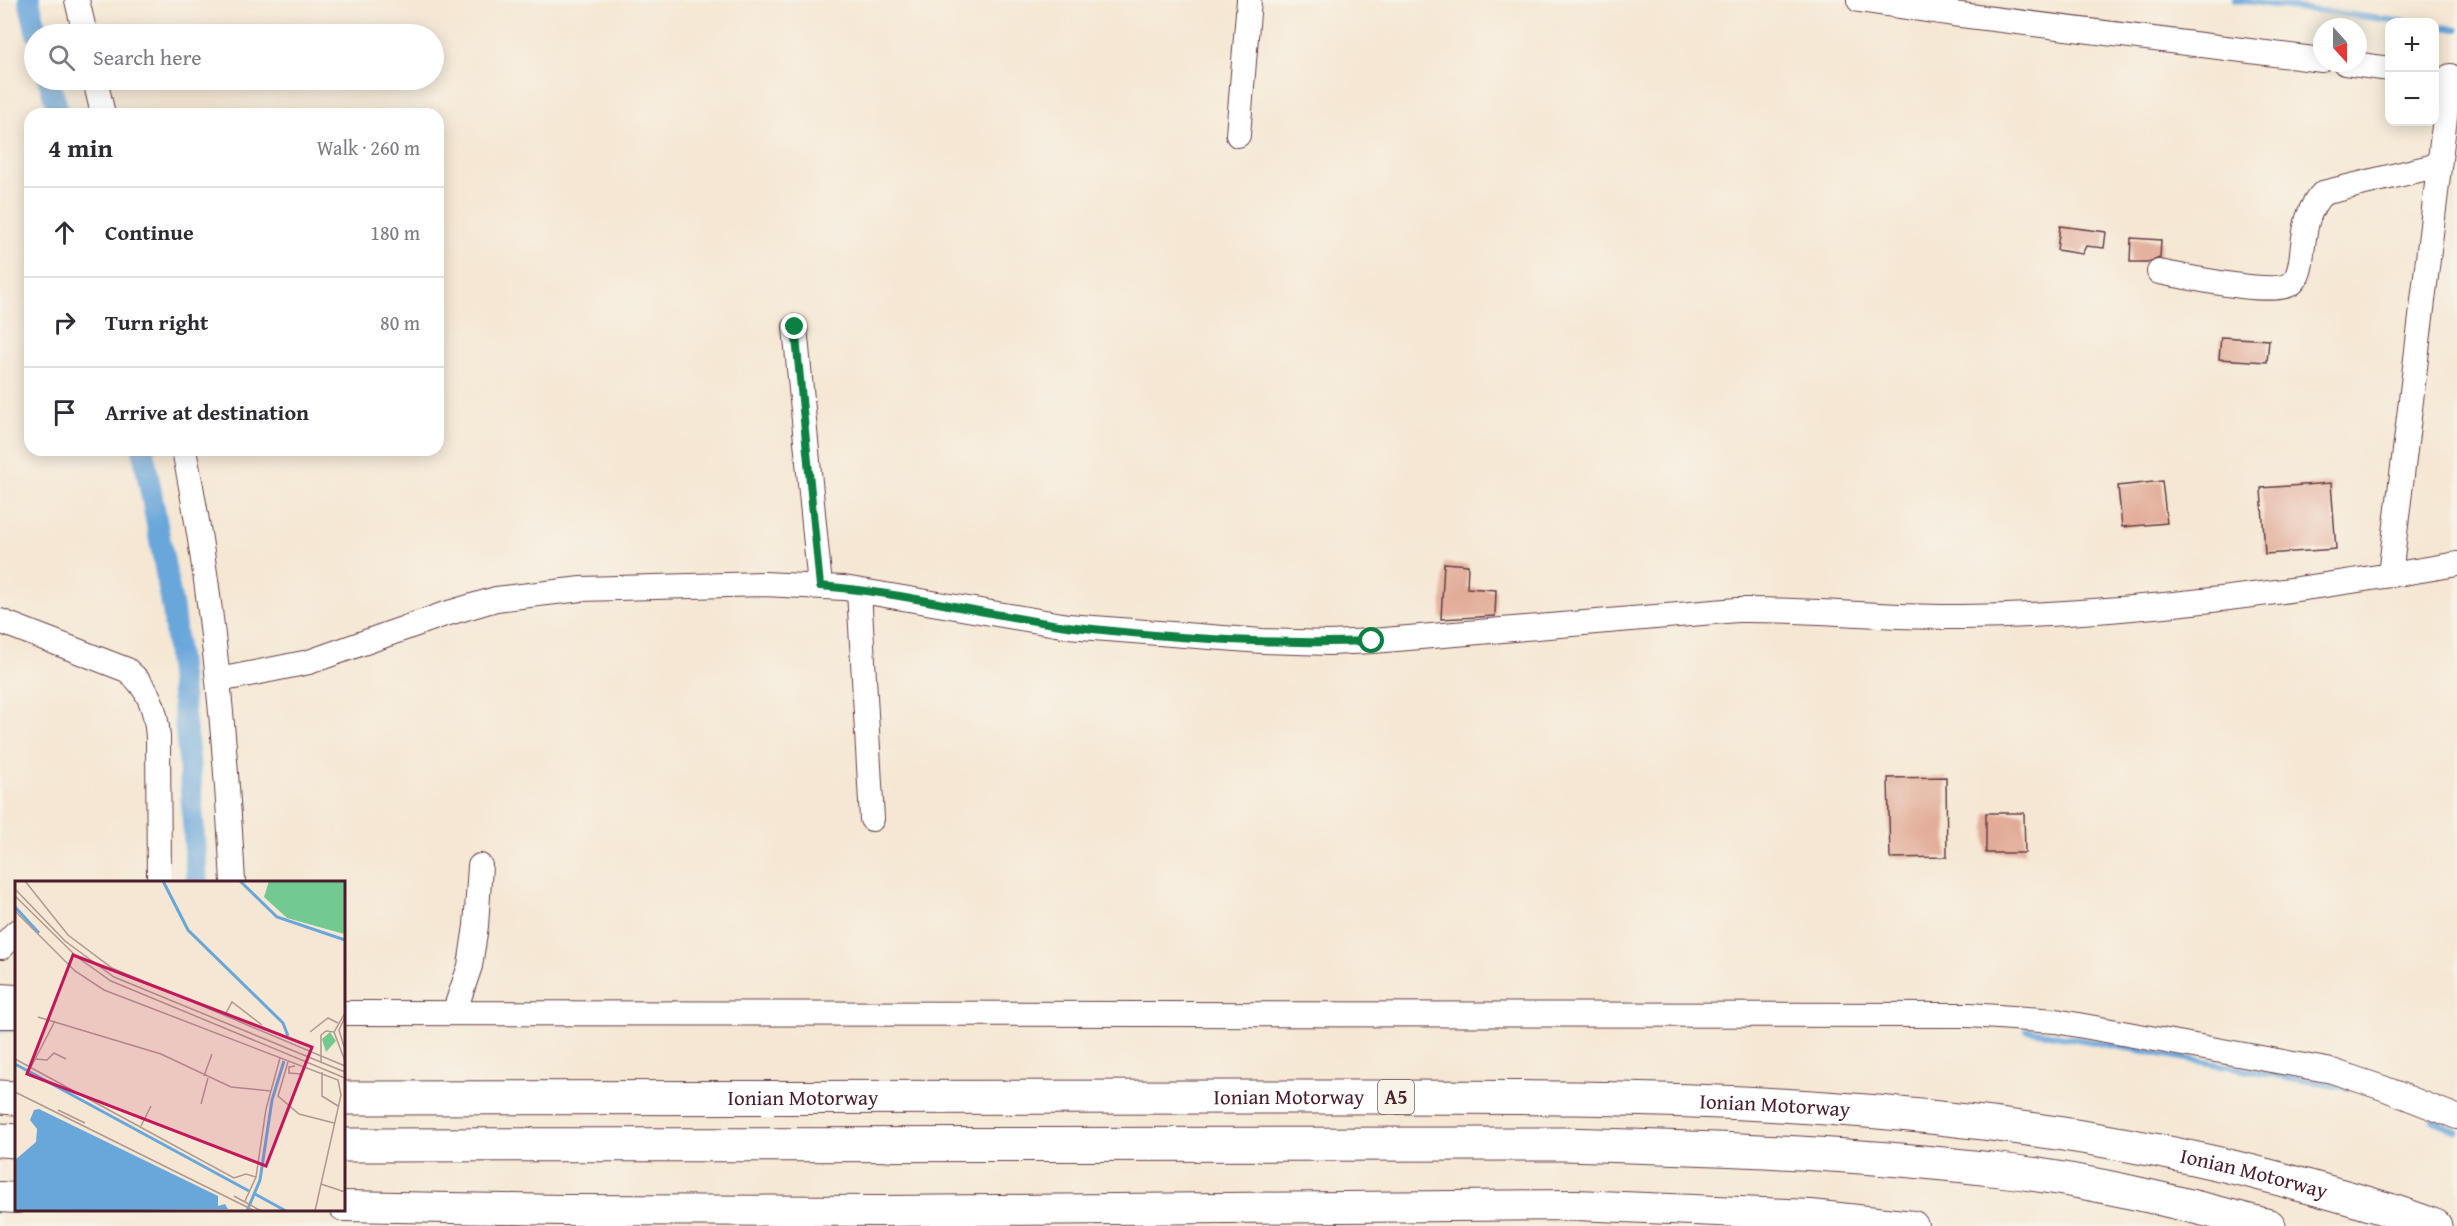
<!DOCTYPE html>
<html lang="en">
<head>
<meta charset="utf-8">
<style>
  :root { --surface:#fff; --page:#f2f2f3; --text:#2b2b33; --muted:#7c7c81; --line:#e1e1e2 }
  body { margin:0; font-family:"Gentium Book Plus",serif; background:var(--page); color:var(--text) }
  .controls { position:absolute; right:18px; top:18px; display:grid; overflow:hidden; border-radius:12px; box-shadow:0 3px 15px #0003 }
  .controls button { width:54px; height:54px; display:grid; place-items:center; padding:0; border:0; border-bottom:2px solid var(--line); background:var(--surface); color:var(--text); font:30px sans-serif }
  .compass { position:absolute; left:2313px; top:18px; width:54px; height:54px; border-radius:50%; background:var(--surface); box-shadow:0 3px 15px #0003; rotate:159deg }
  .stop { position:absolute; width:18px; height:18px; margin:-14px; border:4px solid #0b8043; border-radius:50%; background:#fff }
  .stop.end { background:#0b8043; border-color:#fff; box-shadow:0 2px 6px #0008 }
  .list { margin:0; padding:0; list-style:none }
  h2 { display:flex; justify-content:space-between; align-items:center; height:78px; margin:0; padding:0 24px; font-size:26px }
  h2 small { font-size:20px; font-weight:400; color:var(--muted) }
  .list li { display:grid; grid-template-columns:39px 1fr auto; gap:18px; align-items:center; box-sizing:border-box; height:90px; padding:0 24px; border-top:2px solid var(--line) }
  .list b { display:block; font-size:22px; white-space:nowrap }
  .list em { font-size:20px; font-style:normal; color:var(--muted) }
  .icon { flex:none; width:33px; height:33px; fill:none; stroke:currentColor; stroke-width:2; stroke-linecap:round; stroke-linejoin:round }
  .map { position:relative; flex:none; width:2457px; height:1226px; overflow:hidden }
  .search { position:absolute; background:var(--surface); box-shadow:0 3px 15px #0003; left:24px; top:24px; width:420px; height:66px; display:flex; align-items:center; gap:15px; box-sizing:border-box; padding:0 21px; border-radius:33px; color:var(--muted); font-size:22px }
  .panel { position:absolute; background:var(--surface); box-shadow:0 3px 15px #0003; left:24px; top:108px; width:420px; height:348px; border-radius:18px }
  .map>svg:first-child { display:block }
  .lines { fill:none; stroke-linecap:round; stroke-linejoin:round }
  .stream { stroke:#69a6da; stroke-width:6 }
  .canal { stroke:#69a6da; stroke-width:22 }
  .building { fill:#e2ab97 }
  .minor-casing { stroke:#643d44; stroke-width:26 }
  .major-casing { stroke:#643d44; stroke-width:32 }
  .highway-casing { stroke:#643d44; stroke-width:35 }
  .minor { stroke:#fff; stroke-width:24 }
  .major { stroke:#fff; stroke-width:30 }
  .highway { stroke:#fff; stroke-width:33 }
  .route { stroke:#0b8043; stroke-width:8 }
  .labels { text-anchor:middle; stroke-width:4.5; stroke-linejoin:round; paint-order:stroke }
  .shield { fill:#f7f3e8; stroke:#7e5f64; stroke-width:1.5 }
  .shield-label { font-size:20px; font-weight:bold; fill:#4a1f2b }
  .street-label { font-size:21px; fill:#4a1f2b; stroke:#f7f3e8 }
  .inset-river { fill:none; stroke:#69a6da; stroke-width:3 }
  .inset-road { fill:none; stroke:#b19790; stroke-width:1.5 }
  .view { fill:#c2185b; fill-opacity:0.15; stroke:#c2185b; stroke-width:3 }
  .inset-edge { fill:none; stroke:#4a1f2b; stroke-width:3 }
</style>
</head>
<body>
<div class="map">
<svg width="2457" height="1226" viewBox="0 0 2457 1226">
  <rect width="100%" height="100%" fill="#f7f3e8"/>
  <filter id="ink" filterUnits="userSpaceOnUse"><feTurbulence type="fractalNoise" baseFrequency=".0167" numOctaves="2"/><feDisplacementMap in="SourceGraphic" scale="12" xChannelSelector="R" yChannelSelector="G"/><feConvolveMatrix kernelMatrix="1 2 1 2 8 2 1 2 1" color-interpolation-filters="sRGB"/></filter>
  <filter id="wash" filterUnits="userSpaceOnUse"><feTurbulence type="fractalNoise" baseFrequency=".008" numOctaves="4" result="noise"/><feDisplacementMap in="SourceGraphic" scale="24" xChannelSelector="R" yChannelSelector="G"/><feGaussianBlur stdDeviation="1.35" result="paint"/><feColorMatrix in="noise" values="0 0 0 0 0 0 0 0 0 0 0 0 0 0 0 0 0 1.4 0 .05"/><feComposite in="paint" operator="in"/></filter>
  <g filter="url(#wash)">
    <rect width="100%" height="100%" fill="#f5e7d3"/>
    <g class="lines">
      <!-- stream -->
      <path class="stream" d="M2235 0 2405 22
        M2434 26 2457 29
        M0 1029H16
        M2027 1030 2348 1088
        M2433 1120 2457 1131"/>
      <!-- canal -->
      <path class="canal" d="M29 0 37 34
        M49 80 59 114
        M143 450 173 610 189 759 197 882"/>
    </g>
    <g id="blocks">
      <!-- building -->
      <path class="building" d="M2060 226 2106 232 2104 248 2086 246 2082 254 2057 250Z
        M2131 238 2161 240 2160 258 2148 262H2130Z
        M2221 337 2269 340 2267 362 2219 359Z
        M2162 481 2167 523 2122 527 2118 486Z
        M2331 483 2336 549 2265 554 2261 488Z
        M1444 563 1468 565 1467 588 1496 590 1495 616 1441 619Z
        M1946 777 1947 857 1890 858 1888 778Z
        M1986 813H2024L2025 853H1986Z"/>
    </g>
  </g>
  <g filter="url(#ink)">
    <use href="#blocks" fill-opacity="0" stroke="#643d44" stroke-width="1.5"/>
    <g class="lines">
      <!-- minor casing -->
      <g class="minor-casing">
        <path id="minor" d="M77 0 85 34
          M1859 0 1953 14 2322 60
          M2345 63 2390 69
          M95 80 103 114
          M1238 135 1249 0
          M2159 272C2183 276 2275 297 2292 283 2300 276 2301 263 2302 253 2305 230 2306 210 2323 193L2439 165
          M795 327 820 586
          M184 450C213 593 225 737 233 882
          M2390 575 2450 76
          M859 591 872 819
          M0 621 127 670C149 688 156 709 158 737L159 882
          M219 680 309 662 442 615 496 599 581 589 764 584 844 588 1068 626 1262 641 1329 643 1373 641 1737 610C1811 609 1885 618 1960 617 2126 615 2293 592 2457 564
          M2 947 16 932
          M0 996 16 997
          M344 1013 1969 1015 2056 1021 2332 1071 2383 1088 2457 1117
          M454 1013 470 966 476 926 480 866
          M0 1016H16"/>
      </g>
      <!-- major casing -->
      <g class="major-casing">
        <path id="major" d="M0 1197 16 1198
          M344 1206 563 1210 881 1211 1576 1205 1811 1215 1913 1226"/>
      </g>
      <!-- highway casing -->
      <g class="highway-casing">
        <g id="highway">
          <path d="M0 1097 16 1098"/>
          <path id="s1" d="M344 1098C654 1098 964 1098 1275 1097 1615 1097 1951 1091 2284 1180 2334 1194 2386 1207 2435 1226"/>
          <path d="M0 1140 16 1141"/>
          <path d="M344 1145 1564 1144C1712 1148 1861 1153 2008 1171 2094 1181 2185 1204 2269 1226"/>
        </g>
      </g>
      <!-- minor -->
      <use href="#minor" class="minor"/>
      <!-- major -->
      <use href="#major" class="major"/>
      <!-- highway -->
      <use href="#highway" class="highway"/>
    </g>
  </g>
  <g class="lines" filter="url(#ink)">
    <!-- route -->
    <path class="route" d="M795 327 820 586C903 592 985 615 1067 626 1167 638 1272 645 1372 641"/>
  </g>
  <g class="labels">
    <!-- shield labels -->
    <rect class="shield" x="1378" y="1080" width="36" height="34" rx="4.5"/>
    <g class="shield-label">
      <text x="1396" y="1104">Α5</text>
    </g>
    <!-- street labels -->
    <g class="street-label">
      <text dy="7" stroke="none"><textPath href="#s1" startOffset="945">Ionian Motorway</textPath></text>
      <text dy="7" stroke="none"><textPath href="#s1" startOffset="459">Ionian Motorway</textPath></text>
      <text dy="7" stroke="none"><textPath href="#s1" startOffset="1431">Ionian Motorway</textPath></text>
      <text dy="7" stroke="none"><textPath href="#s1" startOffset="1916">Ionian Motorway</textPath></text>
    </g>
  </g>
  <!-- overview -->
  <g transform="translate(15 881)">
    <rect width="330" height="330" fill="#f5e7d3"/>
    <path d="M254 0H330L329 53 272 37 249 16ZM315 151 321 160 311 171 307 158Z" fill="#73ca90"/>
    <path d="M24 228 203 315V325L210 323 213 328 0 330V279L21 261 22 248 15 239 19 229Z" fill="#69a6da"/>
    <path class="inset-river" d="M148 0 173 49 268 142 273 155M225 0 262 36 330 59M0 26 24 52M0 183 234 310M240 313 271 330M232 330 245 299 257 219 269 180"/>
    <path class="inset-road" d="M10 0 53 54 97 87 330 185M0 8 50 60 99 96 330 191M0 15 62 76 96 100 330 197M0 30 60 90 89 109 323 199 326 214 300 330M330 132 319 151 330 180M210 134 217 121 247 144M23 136 146 173 216 206 255 210M330 136 324 149 330 169M295 151 313 137 323 142M0 178 219 297 231 293 241 296M20 178 32 179 39 172 51 178M273 181 263 215 284 233 319 242M306 182V154L311 150 319 151M280 185 274 186V192L286 193M16 186 40 140M307 191V215L323 225M189 195 197 173M0 211 240 330M186 223 193 197M43 229 70 242M126 245 136 225M306 303 330 311M219 315 246 330M230 320 241 296 251 228 265 177"/>
    <path class="view" d="M58 74 297 166 251 285 12 193Z"/>
    <rect width="330" height="330" class="inset-edge"/>
  </g>
</svg>
<div class="controls">
<button>+</button>
<button>−</button>
</div>
<svg class="compass" viewBox="-18 -18 36 36"><path d="M0-13l5 13h-10z" fill="#e53935"/><path d="M0 13l5-13h-10z" fill="#7c7c81"/></svg>
<div class="stop" style="left:1372px;top:641px"></div>
<div class="stop end" style="left:795px;top:327px"></div>
<div class="search"><svg class="icon" aria-label="search" viewBox="0 0 24 24"><circle cx="10" cy="10" r="6"/><path d="M15 15l6 6"/></svg>Search here</div>
<section class="panel">
<h2>4 min<small>Walk · 260 m</small></h2>
<ul class="list">
<li><svg class="icon" aria-label="ahead" viewBox="0 0 24 24"><path d="M12 20V5M6 11l6-6 6 6"/></svg><div><b>Continue</b></div><em>180 m</em></li>
<li><svg class="icon" aria-label="right" viewBox="0 0 24 24"><path d="M7 20v-9h11M14 6l5 5-5 5"/></svg><div><b>Turn right</b></div><em>80 m</em></li>
<li><svg class="icon" aria-label="arrive" viewBox="0 0 24 24"><path d="M6 21V4h12l-3 4 3 4H6"/></svg><div><b>Arrive at destination</b></div></li>
</ul>
</section>
</div>
</body>
</html>
